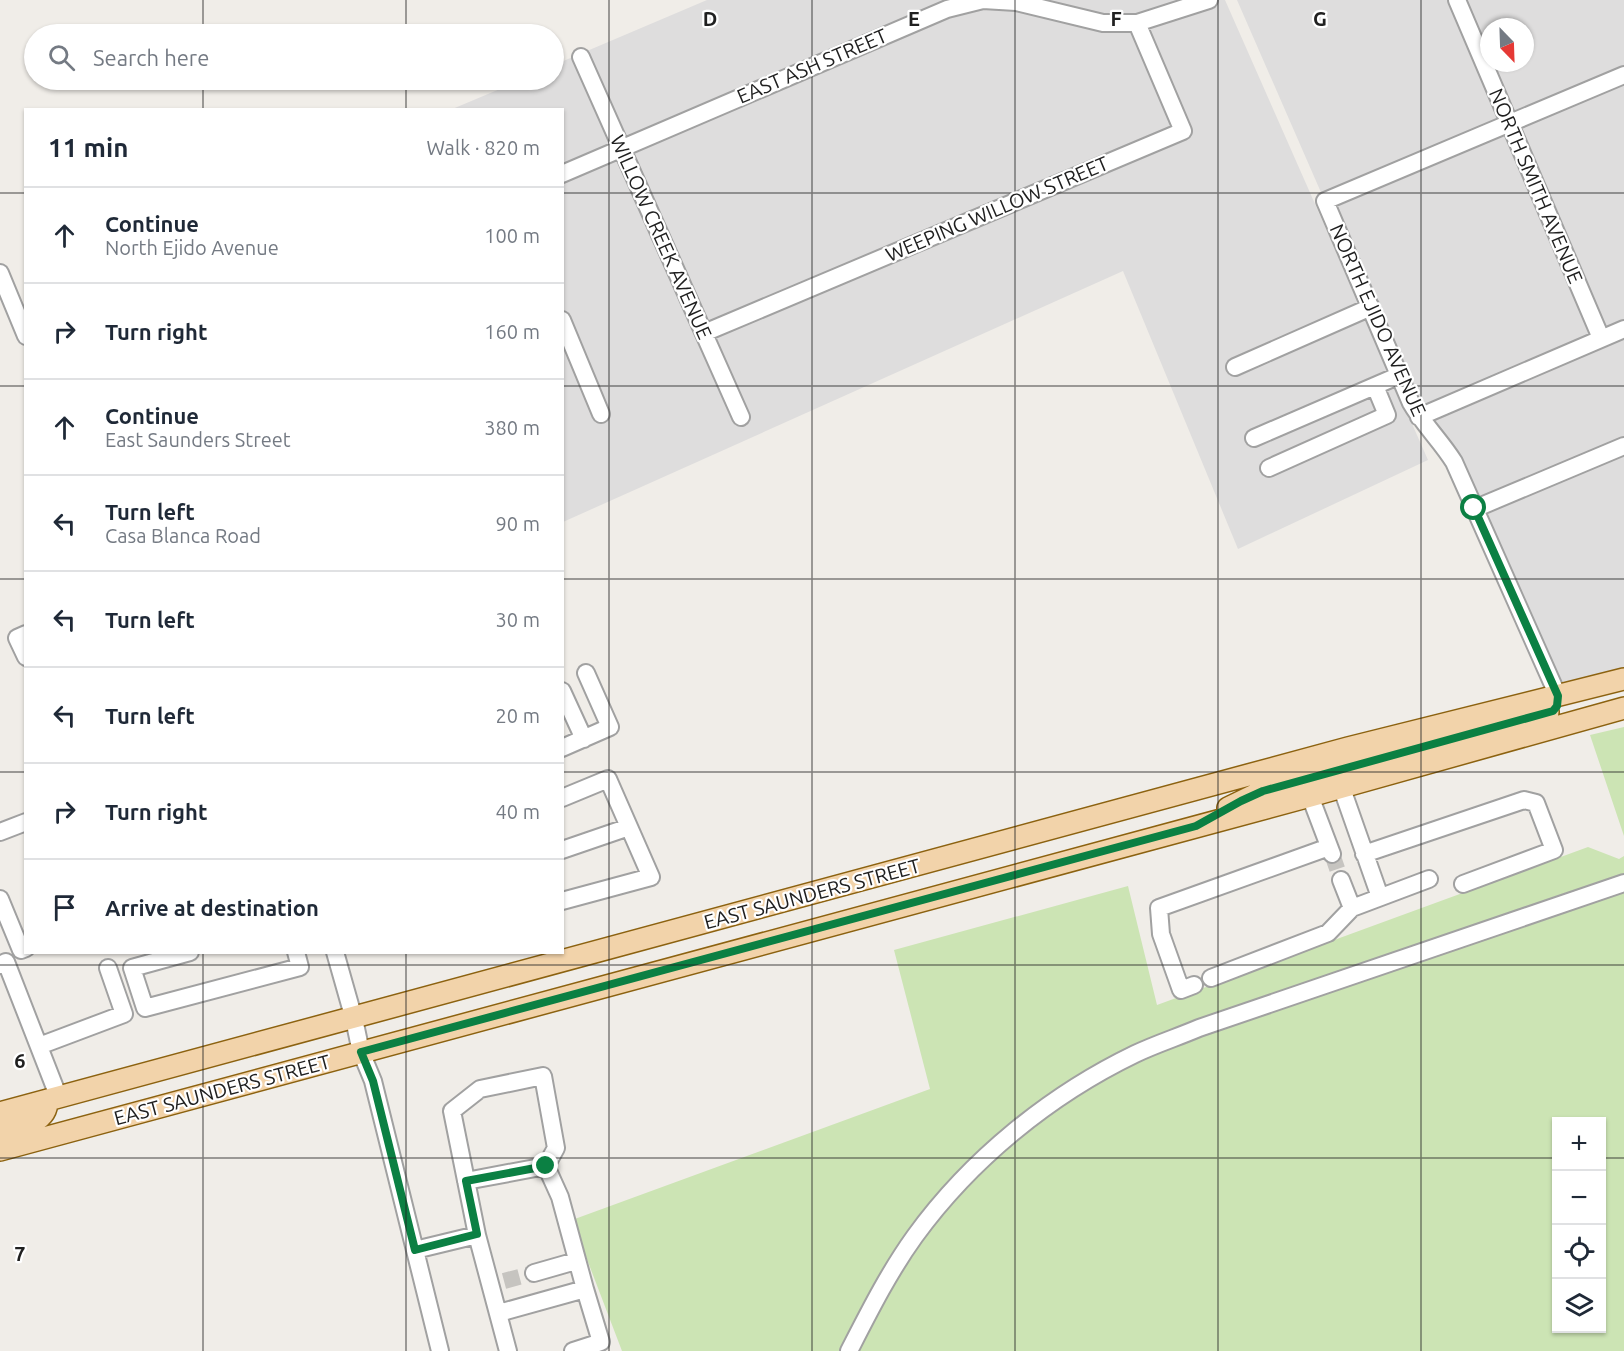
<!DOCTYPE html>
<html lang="en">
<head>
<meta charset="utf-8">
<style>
  :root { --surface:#fff; --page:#f6f6f7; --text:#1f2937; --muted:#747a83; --line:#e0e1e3 }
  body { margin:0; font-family:Ubuntu,sans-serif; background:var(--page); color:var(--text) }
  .controls { position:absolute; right:18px; bottom:18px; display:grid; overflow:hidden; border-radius:0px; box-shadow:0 2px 4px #0004 }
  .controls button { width:54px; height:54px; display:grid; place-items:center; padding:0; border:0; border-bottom:2px solid var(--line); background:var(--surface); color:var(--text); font:30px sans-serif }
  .compass { position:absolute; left:1480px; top:18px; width:54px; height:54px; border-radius:50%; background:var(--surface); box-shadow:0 2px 4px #0004; rotate:157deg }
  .stop { position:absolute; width:18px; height:18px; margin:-14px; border:4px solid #0b8043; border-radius:50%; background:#fff }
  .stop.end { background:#0b8043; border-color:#fff; box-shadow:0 2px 6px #0008 }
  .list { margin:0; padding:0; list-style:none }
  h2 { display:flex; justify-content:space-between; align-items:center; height:78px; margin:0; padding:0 24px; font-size:26px }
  h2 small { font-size:20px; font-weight:400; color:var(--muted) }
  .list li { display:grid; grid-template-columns:39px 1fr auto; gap:18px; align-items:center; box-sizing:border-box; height:96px; padding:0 24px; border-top:2px solid var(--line) }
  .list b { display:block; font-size:22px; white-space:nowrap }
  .list p { margin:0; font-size:20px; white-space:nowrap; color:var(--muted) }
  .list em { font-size:20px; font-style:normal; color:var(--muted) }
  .icon { flex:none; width:33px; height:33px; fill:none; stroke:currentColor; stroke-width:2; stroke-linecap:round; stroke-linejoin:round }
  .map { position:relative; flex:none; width:1624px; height:1351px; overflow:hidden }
  .search { position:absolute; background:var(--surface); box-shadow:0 2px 4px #0004; left:24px; top:24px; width:540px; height:66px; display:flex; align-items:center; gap:15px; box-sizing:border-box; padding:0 21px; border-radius:33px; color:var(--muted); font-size:22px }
  .panel { position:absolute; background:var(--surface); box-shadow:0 2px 4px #0004; left:24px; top:108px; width:540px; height:846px; border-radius:0px }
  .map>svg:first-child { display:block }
  .residential { fill:#dedddd; fill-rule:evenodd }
  .grass { fill:#cce4b4; fill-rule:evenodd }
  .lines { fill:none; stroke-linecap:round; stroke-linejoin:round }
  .minor-tunnel { stroke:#c6c4c0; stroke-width:16; stroke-dasharray:16 8; stroke-linecap:butt }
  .minor-casing { stroke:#a1a1a1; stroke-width:20 }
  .major-casing { stroke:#8c6210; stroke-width:24 }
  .minor { stroke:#fff; stroke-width:16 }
  .major { stroke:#f2d3aa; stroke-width:21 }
  .route { stroke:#0b8043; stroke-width:8 }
  .grid { fill:none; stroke:#202020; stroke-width:1.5; stroke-opacity:0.55 }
  .labels { text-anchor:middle; stroke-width:4.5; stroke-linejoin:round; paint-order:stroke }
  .street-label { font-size:20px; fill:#202020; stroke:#fff }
  .grid-label { font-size:20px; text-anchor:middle; font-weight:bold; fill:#202020; stroke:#fff; stroke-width:4.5; stroke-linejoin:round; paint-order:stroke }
</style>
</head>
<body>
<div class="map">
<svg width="1624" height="1351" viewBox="0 0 1624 1351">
  <rect width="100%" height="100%" fill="#f0ede8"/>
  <!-- residential -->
  <path class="residential" d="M707 0H1225L1428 460 1238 549 1123 271 563 522 562 110H450L521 80H554V65Z
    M1237 0H1624V679L1558 696 1454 462 1419 417ZM1489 27H1525V63H1489Z"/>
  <!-- grass -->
  <path class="grass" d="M1624 727V836L1590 735Z
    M1588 847 1619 859 1624 856V1351H622L572 1220 930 1089 894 950 1128 886 1157 1005ZM1556 1122H1602V1328H1556Z"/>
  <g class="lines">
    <!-- minor-tunnel -->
    <path class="minor-tunnel" d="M1332 854 1341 880
      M504 1281 534 1273"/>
    <!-- minor casing -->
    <g class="minor-casing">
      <path id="minor" d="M1457 0 1601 338
        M581 57 741 417
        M562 174 947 9 983 0 1016 2 1103 23H1137L1209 0
        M0 273 26 336
        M562 320 601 414
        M704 333 1183 131 1137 23
        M1235 367 1371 307
        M1419 417 1624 329
        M1254 438 1400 375
        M1269 468 1387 415 1375 386
        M1474 509 1624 446
        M26 634 17 638 26 657
        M562 691 584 739
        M1558 696 1454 462C1441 441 1423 424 1411 403L1325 201 1624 75
        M562 748 610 727 586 673
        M1341 786 1380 897
        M1310 796 1332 854
        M562 798 608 779 651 877 562 901
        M0 832 26 822
        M562 850 629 827
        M1364 854 1524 800 1536 803 1554 850 1463 884
        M1341 880 1352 908 1429 879
        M0 899 21 950 26 948
        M190 952 132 968 145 1008 300 967 296 952
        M335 952 354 1019 361 1052 373 1081 440 1351
        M0 965 6 962 59 1098
        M1211 978 1328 933 1352 908
        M1194 985 1181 990 1161 934 1159 908 1329 847
        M39 1046 124 1014 108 968
        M546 1166 560 1197 585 1289
        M477 1235 508 1351
        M415 1250 477 1235 452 1111 480 1089 543 1076 556 1148 546 1166 466 1181
        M534 1273 576 1261
        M499 1313 585 1289 601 1342 573 1351
        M849 1351C869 1312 889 1272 915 1236 971 1159 1050 1095 1135 1054 1156 1044 1178 1037 1199 1028L1624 883"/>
    </g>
    <!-- major casing -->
    <g class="major-casing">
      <path id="major" d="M1228 808 1263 791 1548 712
        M0 1113 1348 748 1624 679
        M0 1132C18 1127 47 1124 47 1101
        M0 1150 1310 796 1624 708"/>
    </g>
    <!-- minor -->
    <use href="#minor" class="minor"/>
    <!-- major -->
    <use href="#major" class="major"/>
  </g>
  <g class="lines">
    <!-- route -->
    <path class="route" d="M546 1166 466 1181 477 1234 415 1250 373 1081 361 1052 1196 826 1241 801 1263 791 1553 711 1557 706 1558 696 1474 508"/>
  </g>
  <!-- grid -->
  <path class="grid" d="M203 0V34M406 0V34M609 0V1351M812 0V1351M1015 0V1351M1218 0V1351M1421 0V1351M203 80V110M406 80V110M0 193H26M562 193H1624M0 386H26M562 386H1624M0 579H26M562 579H1624M0 772H26M562 772H1624M203 952V1351M406 952V1351M0 965H1624M0 1158H1556M1602 1158H1624"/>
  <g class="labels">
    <!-- street labels -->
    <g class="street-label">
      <text transform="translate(812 66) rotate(-23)" y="7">EAST ASH STREET</text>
      <text transform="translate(1536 186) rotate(67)" y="7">NORTH SMITH AVENUE</text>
      <text transform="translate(997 209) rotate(-23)" y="7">WEEPING WILLOW STREET</text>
      <text transform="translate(661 237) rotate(66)" y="7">WILLOW CREEK AVENUE</text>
      <text transform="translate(1378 320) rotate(66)" y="7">NORTH EJIDO AVENUE</text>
      <text transform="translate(812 894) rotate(-15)" y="7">EAST SAUNDERS STREET</text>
      <text transform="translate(222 1090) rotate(-15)" y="7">EAST SAUNDERS STREET</text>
    </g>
  </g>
  <g class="grid-label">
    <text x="710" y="26">D</text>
    <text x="914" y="26">E</text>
    <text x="1116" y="26">F</text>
    <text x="1320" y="26">G</text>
    <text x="20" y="1068">6</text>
    <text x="20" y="1261">7</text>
  </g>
</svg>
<div class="controls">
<button>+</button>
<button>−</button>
<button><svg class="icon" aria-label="locate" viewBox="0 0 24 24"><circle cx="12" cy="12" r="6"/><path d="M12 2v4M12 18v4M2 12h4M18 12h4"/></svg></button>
<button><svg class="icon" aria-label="layers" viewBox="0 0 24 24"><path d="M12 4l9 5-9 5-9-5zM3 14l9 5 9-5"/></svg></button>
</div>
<svg class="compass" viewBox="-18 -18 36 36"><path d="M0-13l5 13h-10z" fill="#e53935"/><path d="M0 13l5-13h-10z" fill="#747a83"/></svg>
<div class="stop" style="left:1474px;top:508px"></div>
<div class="stop end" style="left:546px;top:1166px"></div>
<div class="search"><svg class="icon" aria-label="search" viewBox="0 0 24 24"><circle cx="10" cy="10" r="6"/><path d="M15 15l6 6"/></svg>Search here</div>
<section class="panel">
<h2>11 min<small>Walk · 820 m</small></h2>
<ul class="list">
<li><svg class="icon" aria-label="ahead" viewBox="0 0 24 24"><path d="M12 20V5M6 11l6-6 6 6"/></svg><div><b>Continue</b><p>North Ejido Avenue</p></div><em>100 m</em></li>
<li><svg class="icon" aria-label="right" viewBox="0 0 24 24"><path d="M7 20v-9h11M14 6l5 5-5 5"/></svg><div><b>Turn right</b></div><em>160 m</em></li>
<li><svg class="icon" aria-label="ahead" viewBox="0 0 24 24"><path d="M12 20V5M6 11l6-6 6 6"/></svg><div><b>Continue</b><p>East Saunders Street</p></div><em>380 m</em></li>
<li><svg class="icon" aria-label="left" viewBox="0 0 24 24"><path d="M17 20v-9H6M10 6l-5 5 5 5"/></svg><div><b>Turn left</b><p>Casa Blanca Road</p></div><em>90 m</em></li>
<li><svg class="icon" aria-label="left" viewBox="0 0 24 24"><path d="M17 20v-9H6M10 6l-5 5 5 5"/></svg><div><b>Turn left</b></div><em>30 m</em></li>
<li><svg class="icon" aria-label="left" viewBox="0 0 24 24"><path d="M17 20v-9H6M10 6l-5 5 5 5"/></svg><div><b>Turn left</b></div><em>20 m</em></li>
<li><svg class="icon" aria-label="right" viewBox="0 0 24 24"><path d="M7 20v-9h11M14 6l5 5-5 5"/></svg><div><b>Turn right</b></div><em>40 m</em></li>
<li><svg class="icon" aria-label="arrive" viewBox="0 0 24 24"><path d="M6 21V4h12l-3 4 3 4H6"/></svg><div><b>Arrive at destination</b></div></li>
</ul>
</section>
</div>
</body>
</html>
